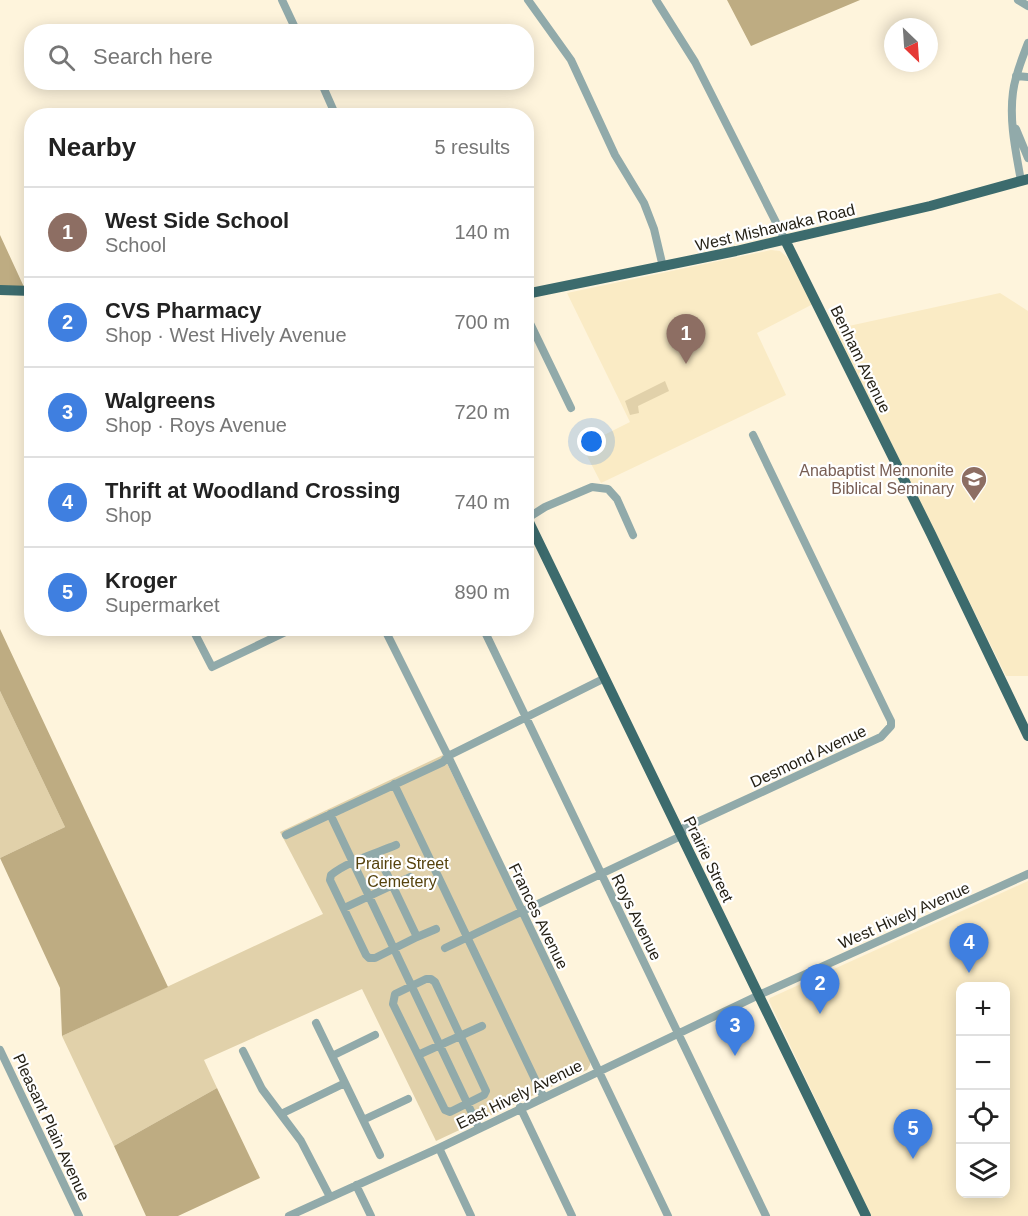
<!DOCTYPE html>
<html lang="en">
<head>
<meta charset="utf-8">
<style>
  :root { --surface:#fff; --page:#f6f6f6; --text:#222; --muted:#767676; --line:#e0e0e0; --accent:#2563eb }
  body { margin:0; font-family:Arial,sans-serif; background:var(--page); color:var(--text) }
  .controls { position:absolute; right:18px; bottom:18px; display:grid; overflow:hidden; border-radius:12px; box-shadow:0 3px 15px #0003 }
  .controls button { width:54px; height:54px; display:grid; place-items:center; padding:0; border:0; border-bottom:2px solid var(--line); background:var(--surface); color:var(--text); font:30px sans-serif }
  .compass { position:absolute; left:884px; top:18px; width:54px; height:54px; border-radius:50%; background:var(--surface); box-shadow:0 3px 15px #0003; rotate:155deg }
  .you { position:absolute; left:592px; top:442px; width:21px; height:21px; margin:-15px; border:4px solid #fff; border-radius:50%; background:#1a73e8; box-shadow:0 0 0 9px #1a73e833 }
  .badge { display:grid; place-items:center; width:39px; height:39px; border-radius:50%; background:var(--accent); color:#fff; font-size:20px; font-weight:700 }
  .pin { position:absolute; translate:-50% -50px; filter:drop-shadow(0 2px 3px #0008) }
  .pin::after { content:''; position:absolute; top:32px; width:21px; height:18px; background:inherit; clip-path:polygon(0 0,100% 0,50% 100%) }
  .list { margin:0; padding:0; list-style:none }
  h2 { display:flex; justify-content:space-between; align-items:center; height:78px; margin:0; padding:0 24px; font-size:26px }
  h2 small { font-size:20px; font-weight:400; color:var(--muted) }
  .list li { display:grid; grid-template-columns:39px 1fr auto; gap:18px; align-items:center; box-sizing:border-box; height:90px; padding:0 24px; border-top:2px solid var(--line) }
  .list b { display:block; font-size:22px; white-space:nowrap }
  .list p { margin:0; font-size:20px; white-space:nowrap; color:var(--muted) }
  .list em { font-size:20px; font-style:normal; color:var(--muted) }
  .icon { flex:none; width:33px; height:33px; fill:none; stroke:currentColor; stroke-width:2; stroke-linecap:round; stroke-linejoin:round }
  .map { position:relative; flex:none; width:1028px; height:1216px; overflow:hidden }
  .search { position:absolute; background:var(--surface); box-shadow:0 3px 15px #0003; left:24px; top:24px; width:510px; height:66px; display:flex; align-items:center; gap:15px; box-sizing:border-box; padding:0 21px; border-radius:24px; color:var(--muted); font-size:22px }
  .panel { position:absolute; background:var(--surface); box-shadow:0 3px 15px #0003; left:24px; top:108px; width:510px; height:528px; border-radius:24px }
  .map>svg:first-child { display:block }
  .built { fill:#faebc5; fill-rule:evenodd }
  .green { fill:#e1d1aa }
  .forest { fill:#beac82 }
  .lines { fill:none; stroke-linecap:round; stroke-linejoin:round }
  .minor { stroke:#91aaaa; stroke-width:8 }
  .major { stroke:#3c6b6d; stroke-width:10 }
  .labels { text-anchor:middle; stroke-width:4.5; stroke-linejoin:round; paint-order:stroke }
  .street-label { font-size:16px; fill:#231f14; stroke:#fff }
  .education-label { font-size:16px; fill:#785e54; stroke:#fff; text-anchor:end }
  .park-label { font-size:16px; fill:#56430e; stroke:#fff }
</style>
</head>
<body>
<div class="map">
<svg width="1028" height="1216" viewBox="0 0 1028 1216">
  <rect width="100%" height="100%" fill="#fef4dc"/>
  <!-- built -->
  <path class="built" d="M771 250 780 251 787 257 813 304 757 333 786 395 601 483 582 446 630 422 567 293Z
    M1000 293 1028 311V676H1006L835 329Z
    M1028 881V1216H871L769 1001 770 998ZM960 986H1006V1194H960Z"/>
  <!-- green -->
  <path class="green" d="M665 381 669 391 638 406 639 413 630 415 625 401Z
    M0 691 65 827 0 858Z
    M443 755 590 1059V1065L587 1070 436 1141 362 989 204 1060 217 1088 114 1146 62 1036 323 914 280 832Z"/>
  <!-- forest -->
  <path class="forest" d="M727 0H860L751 46Z
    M0 235 24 287 0 286Z
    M0 629 168 987 62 1036 60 988 0 858 65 827 0 691Z
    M217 1088 260 1178 178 1216H146L114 1146Z"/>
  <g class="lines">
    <!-- minor -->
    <path class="minor" d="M282 0 297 32
      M528 0 571 60 615 155 644 203 654 229 663 267
      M656 0 695 62 785 240
      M1018 0 1028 6
      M1016 76 1028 77
      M321 82 336 116
      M1016 129 1028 158
      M1021 181C1016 152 1009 122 1013 92 1015 75 1022 59 1028 43
      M526 315 571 408
      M526 519 545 507 592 487 608 489 617 499 633 535
      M192 628 212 667 294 628
      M384 628 448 756 668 1216
      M483 628 766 1216
      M394 784 543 1096
      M330 814 479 1128
      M286 835 443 762 448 756 605 678
      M377 853 417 937 375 958H369L366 955 330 880 331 875C346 862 377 853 396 845
      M344 908 410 877
      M417 937 436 929
      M445 948 681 836 684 828 881 737 891 726V721L887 713 753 435
      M426 979H431L435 982 486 1091 484 1095 450 1112 445 1110 393 1004 395 994Z
      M316 1023 380 1155
      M0 1050 79 1216
      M243 1051 262 1089 301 1141 330 1197
      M418 1055 482 1026
      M332 1056 375 1035
      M520 1107 572 1216
      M281 1114 345 1083
      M363 1120 408 1099
      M439 1148 471 1216
      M356 1185 371 1216
      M289 1216 439 1148 759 995 1028 874"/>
    <!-- major -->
    <path class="major" d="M785 240 931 534 1028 736
      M0 290 32 291
      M526 294 736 251 930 206 1028 179
      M526 516 866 1216"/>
  </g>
  <!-- icons -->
  <defs>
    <g id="university-pin" transform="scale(1.35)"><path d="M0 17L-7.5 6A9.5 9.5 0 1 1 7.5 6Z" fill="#8d6e63" stroke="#fff"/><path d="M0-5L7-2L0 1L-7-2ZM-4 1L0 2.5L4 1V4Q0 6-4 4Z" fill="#fff"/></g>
  </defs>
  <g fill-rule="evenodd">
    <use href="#university-pin" x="974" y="479"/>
  </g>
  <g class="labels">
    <!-- street labels -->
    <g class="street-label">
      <text transform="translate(775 227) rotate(-13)" y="6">West Mishawaka Road</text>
      <text transform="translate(861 359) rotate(64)" y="6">Benham Avenue</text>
      <text transform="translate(808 756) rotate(-25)" y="6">Desmond Avenue</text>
      <text transform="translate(709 859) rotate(64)" y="6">Prairie Street</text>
      <text transform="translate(904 915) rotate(-24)" y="6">West Hively Avenue</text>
      <text transform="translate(539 916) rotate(64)" y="6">Frances Avenue</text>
      <text transform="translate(637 917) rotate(64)" y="6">Roys Avenue</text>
      <text transform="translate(519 1094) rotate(-26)" y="6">East Hively Avenue</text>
      <text transform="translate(52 1127) rotate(65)" y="6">Pleasant Plain Avenue</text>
    </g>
    <!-- education labels -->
    <g class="education-label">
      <text x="954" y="476">Anabaptist Mennonite<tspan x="954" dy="18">Biblical Seminary</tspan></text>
    </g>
    <!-- park labels -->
    <g class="park-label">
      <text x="402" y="869">Prairie Street<tspan x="402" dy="18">Cemetery</tspan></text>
    </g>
  </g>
</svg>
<div class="controls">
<button>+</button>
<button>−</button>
<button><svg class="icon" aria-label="locate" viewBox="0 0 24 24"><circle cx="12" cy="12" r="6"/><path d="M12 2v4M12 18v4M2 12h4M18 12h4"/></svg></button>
<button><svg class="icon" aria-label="layers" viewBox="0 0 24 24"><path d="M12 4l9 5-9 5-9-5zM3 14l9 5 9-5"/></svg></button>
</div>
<svg class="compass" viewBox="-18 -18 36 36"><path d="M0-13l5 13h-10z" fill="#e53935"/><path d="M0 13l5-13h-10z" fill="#767676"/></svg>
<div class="you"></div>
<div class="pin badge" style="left:686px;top:364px;background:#8d6e63">1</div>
<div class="pin badge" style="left:820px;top:1014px;background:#3f7fe0">2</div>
<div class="pin badge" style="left:735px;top:1056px;background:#3f7fe0">3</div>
<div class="pin badge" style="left:969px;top:973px;background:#3f7fe0">4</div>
<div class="pin badge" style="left:913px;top:1159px;background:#3f7fe0">5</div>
<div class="search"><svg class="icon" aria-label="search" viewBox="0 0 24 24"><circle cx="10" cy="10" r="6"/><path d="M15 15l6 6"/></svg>Search here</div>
<section class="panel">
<h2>Nearby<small>5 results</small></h2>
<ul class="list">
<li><span class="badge" style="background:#8d6e63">1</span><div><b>West Side School</b><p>School</p></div><em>140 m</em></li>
<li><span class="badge" style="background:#3f7fe0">2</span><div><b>CVS Pharmacy</b><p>Shop · West Hively Avenue</p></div><em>700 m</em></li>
<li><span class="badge" style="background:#3f7fe0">3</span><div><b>Walgreens</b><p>Shop · Roys Avenue</p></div><em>720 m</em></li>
<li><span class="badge" style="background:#3f7fe0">4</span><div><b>Thrift at Woodland Crossing</b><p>Shop</p></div><em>740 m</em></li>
<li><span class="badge" style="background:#3f7fe0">5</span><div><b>Kroger</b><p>Supermarket</p></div><em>890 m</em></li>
</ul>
</section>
</div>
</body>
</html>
